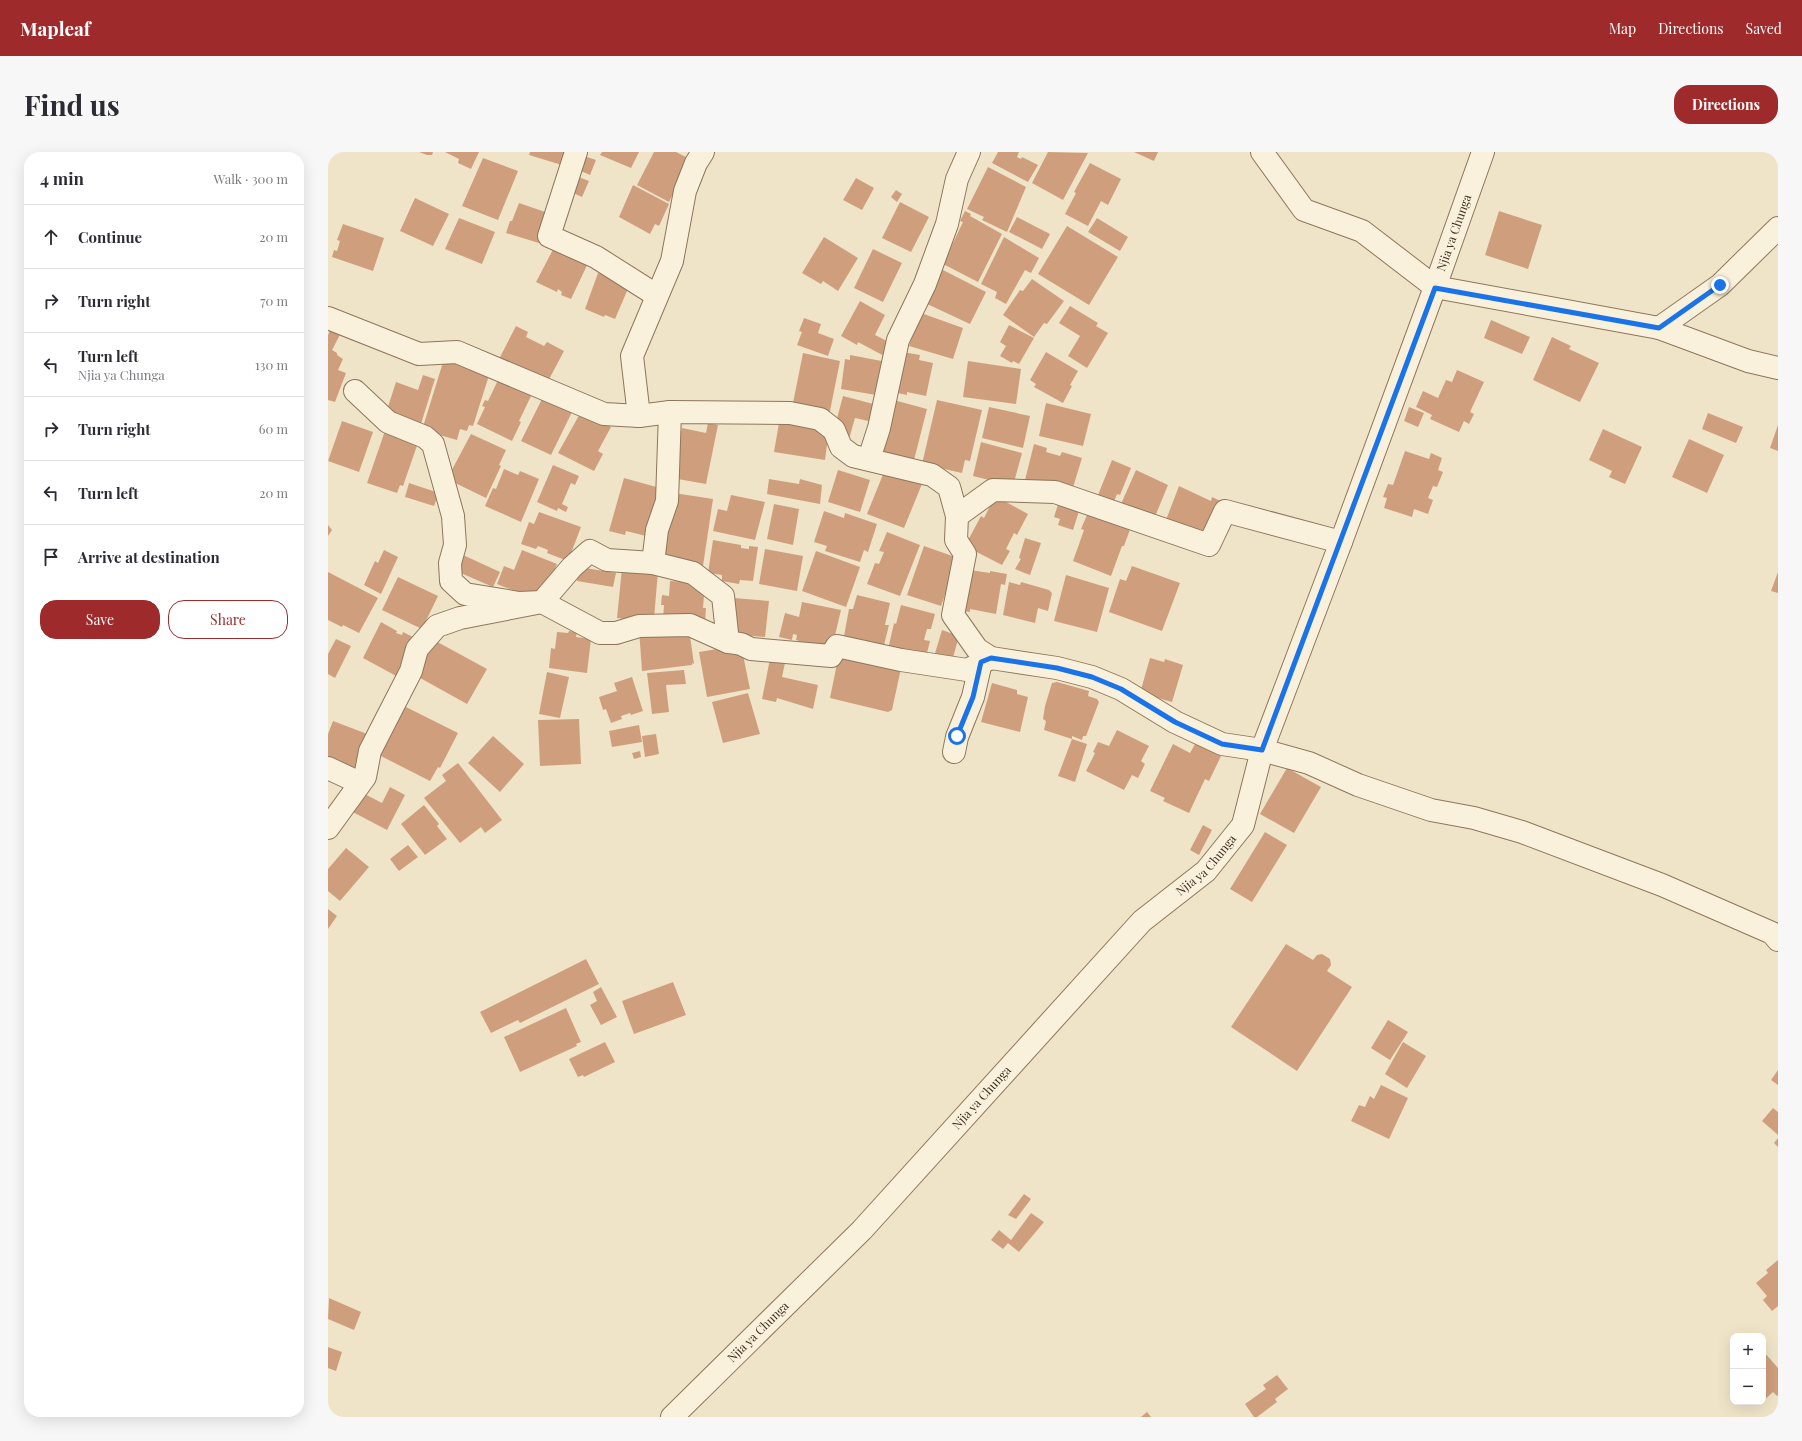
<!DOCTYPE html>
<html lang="en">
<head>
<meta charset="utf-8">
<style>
  :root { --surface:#fff; --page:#f7f7f7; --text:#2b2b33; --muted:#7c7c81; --line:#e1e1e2; --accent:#9e2a2b }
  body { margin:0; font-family:"Playfair Display",serif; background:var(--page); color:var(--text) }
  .controls { position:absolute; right:12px; bottom:12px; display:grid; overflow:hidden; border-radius:8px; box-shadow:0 4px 16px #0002 }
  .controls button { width:36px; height:36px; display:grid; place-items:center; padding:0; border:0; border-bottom:1px solid var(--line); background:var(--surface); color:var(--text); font:20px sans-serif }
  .stop { position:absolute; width:12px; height:12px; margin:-9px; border:3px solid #1a73e8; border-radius:50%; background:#fff }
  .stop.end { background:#1a73e8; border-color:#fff; box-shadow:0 1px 4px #0008 }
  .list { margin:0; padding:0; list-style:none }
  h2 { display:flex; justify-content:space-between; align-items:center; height:52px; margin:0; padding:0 16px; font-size:17px }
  h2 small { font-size:13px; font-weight:400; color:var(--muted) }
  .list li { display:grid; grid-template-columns:26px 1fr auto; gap:12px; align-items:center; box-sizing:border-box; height:64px; padding:0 16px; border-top:1px solid var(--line) }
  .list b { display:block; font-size:15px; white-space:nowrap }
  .list p { margin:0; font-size:13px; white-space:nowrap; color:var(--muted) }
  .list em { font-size:13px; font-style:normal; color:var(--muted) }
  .actions { display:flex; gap:8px; padding:12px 16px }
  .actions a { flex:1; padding:9px 0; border:1px solid var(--accent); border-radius:16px; text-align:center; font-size:14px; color:var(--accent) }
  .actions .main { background:var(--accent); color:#fff }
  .icon { flex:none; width:22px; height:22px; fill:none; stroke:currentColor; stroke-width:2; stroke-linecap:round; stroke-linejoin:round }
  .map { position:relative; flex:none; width:1450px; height:1265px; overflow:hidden; border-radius:16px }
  header { display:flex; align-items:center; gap:24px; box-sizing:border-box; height:56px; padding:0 20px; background:var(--accent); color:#fff }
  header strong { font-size:19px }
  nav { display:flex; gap:22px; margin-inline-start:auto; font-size:14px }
  .intro { display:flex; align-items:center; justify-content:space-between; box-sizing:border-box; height:96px; padding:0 24px }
  h1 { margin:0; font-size:28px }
  .button { padding:10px 18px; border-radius:16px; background:var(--accent); color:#fff; font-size:14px; font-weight:700 }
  main { display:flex; gap:24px; padding:0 24px }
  aside { flex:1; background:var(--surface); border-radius:16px; box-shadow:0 4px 16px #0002 }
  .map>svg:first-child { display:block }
  .building { fill:#cf9f7d }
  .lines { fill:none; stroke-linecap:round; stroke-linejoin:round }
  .street-casing { stroke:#8d765c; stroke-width:24 }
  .street { stroke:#faf1dc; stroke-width:22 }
  .route { stroke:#1a73e8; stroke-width:5 }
  .labels { text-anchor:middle; stroke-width:3; stroke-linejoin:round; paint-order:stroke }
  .street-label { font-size:12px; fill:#3d2e20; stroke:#f7eed8 }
</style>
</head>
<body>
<header>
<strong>Mapleaf</strong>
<nav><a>Map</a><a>Directions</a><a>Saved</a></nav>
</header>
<div class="intro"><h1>Find us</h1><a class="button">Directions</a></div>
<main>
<aside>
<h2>4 min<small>Walk · 300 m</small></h2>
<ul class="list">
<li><svg class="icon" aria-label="ahead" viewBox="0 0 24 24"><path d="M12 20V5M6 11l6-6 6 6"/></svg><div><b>Continue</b></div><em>20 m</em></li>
<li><svg class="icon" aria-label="right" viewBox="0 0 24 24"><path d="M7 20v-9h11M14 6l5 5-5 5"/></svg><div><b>Turn right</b></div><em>70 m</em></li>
<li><svg class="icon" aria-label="left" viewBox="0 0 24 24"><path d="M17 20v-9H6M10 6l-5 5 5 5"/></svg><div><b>Turn left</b><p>Njia ya Chunga</p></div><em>130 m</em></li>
<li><svg class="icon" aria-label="right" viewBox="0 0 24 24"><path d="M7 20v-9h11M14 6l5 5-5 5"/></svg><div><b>Turn right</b></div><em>60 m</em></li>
<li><svg class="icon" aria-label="left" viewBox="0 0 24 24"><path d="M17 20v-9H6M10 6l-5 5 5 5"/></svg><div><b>Turn left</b></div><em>20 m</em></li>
<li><svg class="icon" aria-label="arrive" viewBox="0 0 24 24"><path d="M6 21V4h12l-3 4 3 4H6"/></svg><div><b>Arrive at destination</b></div></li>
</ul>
<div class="actions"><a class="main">Save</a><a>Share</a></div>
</aside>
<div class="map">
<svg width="1450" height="1265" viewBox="0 0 1450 1265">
  <rect width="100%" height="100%" fill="#f0e4c8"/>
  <!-- building -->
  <path class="building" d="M91 0H105L104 3H99Z
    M117 0H151L143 17 130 11 131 7Z
    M202 0H242L237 14 201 3Z
    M274 0H311L303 16 272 3Z
    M326 0H348L362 7 341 50 309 33Z
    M670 0H691L689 5 693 7 694 5 710 13 700 30 664 11Z
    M720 0 760 1 735 48 704 31Z
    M806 0H830L826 9Z
    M253 3 268 8 262 23 248 17Z
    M155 6 190 19 170 68 134 54Z
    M762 11 793 27 780 53 773 49 760 74 737 62 748 41 746 40Z
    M660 15 698 35 679 80 654 68 656 65 639 57Z
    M243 22 261 29 254 45 238 38Z
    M528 26 546 36 534 58 515 48Z
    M305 33 341 52 331 74 327 72 322 82 291 65Z
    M568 38 574 42 569 50 563 45Z
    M87 46 121 62 105 94 72 79Z
    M572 50 601 65 583 100 554 86Z
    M191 51 223 62 214 92 178 81 182 69H184Z
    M637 59 643 62 642 64 674 82 650 130 615 112 635 70 632 69Z
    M1171 59 1214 73 1200 117 1157 103Z
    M689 65 722 82 714 97 681 80Z
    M131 66 167 80 154 112 117 97Z
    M769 66 800 85 792 99 760 80Z
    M15 72 56 86 45 119 4 105 6 98 9 99 12 89 9 88Z
    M739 74 790 105 761 153 710 122Z
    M496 85 530 106 510 139 495 129 493 132 474 121Z
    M676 85 711 106 703 121 697 118 678 152 667 146 669 140 653 132Z
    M229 90 262 107 243 147 233 143 234 140 230 137 229 140 208 130Z
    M545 97 574 111 555 150 526 136Z
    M613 117 658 140 642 172 597 151Z
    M270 121 302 132 287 167 277 163 276 165 257 157Z
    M704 127 736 149 719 172 716 171 706 185 675 163 692 138 695 139Z
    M532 149 557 163 547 183 565 192 558 205 530 190 529 193 513 184Z
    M742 154 770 171 768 174 780 181 759 216 740 204 752 184 731 171Z
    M593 161 635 176 625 207 581 194Z
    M476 166 493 172 490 181 506 187 500 204 469 193 474 180 471 179Z
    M1163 168 1202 185 1194 202 1156 186Z
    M681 173 706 186 691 212 685 209 684 211 672 204 678 194 672 190Z
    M4 174 14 179 4 198 9 201V203L15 207 10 218 18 221 7 250 0 248V183Z
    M188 174 200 180 198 185 216 194 219 190 236 199 217 235 169 211Z
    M1224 185 1243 194 1241 197 1271 211 1252 250 1205 228Z
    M569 199 592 203 591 208 605 211 598 244 579 240V243L561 239Z
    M718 200 750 219 742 233 744 234 735 251 706 235 708 232 702 228Z
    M475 201 512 209 501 264 464 256Z
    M522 203 559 210 554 244 513 237 517 207 522 208Z
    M116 207 163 217 145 274 141 273 139 279 132 277 129 288 94 278Z
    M640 209 693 217 688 252 635 245Z
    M1129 218 1156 230 1142 260 1146 262 1141 272 1136 269 1131 280 1102 267 1104 263 1088 255 1095 239 1110 246 1118 228 1124 230Z
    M95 223 107 227 92 275 57 264 68 230 90 238Z
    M172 224 205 240 191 269 193 270 184 289 149 272 157 255 154 254 157 248 160 249Z
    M515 244 553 254 549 271 527 266 521 287 508 270Z
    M214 247 232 256 234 253 245 258 223 303 193 289Z
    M562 247 599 257 585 312 548 302Z
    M609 248 654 258 642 309 637 308 634 321 594 312Z
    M718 251 763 262 755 294 711 284Z
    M661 255 702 264 695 296 654 286Z
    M1081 255 1096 261 1090 275 1076 269Z
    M254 258 283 275 270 299 275 302 266 319 230 301Z
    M1380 261 1415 275 1408 291 1374 277Z
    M452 265 501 278 497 308 446 300Z
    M14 269 45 280 31 320 0 309Z
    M380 271 390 273 378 332 344 326 354 276 378 281Z
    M59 273 92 285 75 334 72 333 69 341 39 331Z
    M1450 273V299L1442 296Z
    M1275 277 1314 295 1297 332 1281 325 1284 319 1261 308Z
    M143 282 178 298 171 313 173 314 158 346 119 327Z
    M1361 287 1396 303 1379 341 1344 325Z
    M653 290 694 301 685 334 645 324Z
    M706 292 719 296 718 300 732 304 734 300 754 306 743 342 697 328Z
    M1077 299 1101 307 1103 301 1114 306 1110 318 1115 320 1109 335 1105 334 1100 346 1105 348 1100 362 1086 357 1084 365 1056 356 1059 346 1055 345 1060 332 1065 333Z
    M784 308 803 316 792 343 789 342 784 355 768 348Z
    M225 313 251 324 247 333 243 331 234 352 240 355 238 360 230 356 229 359 209 350Z
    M176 317 190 323 192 319 211 327 193 370 157 354 165 336 168 337Z
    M510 318 542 328 532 360 500 350Z
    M808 318 840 333 826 367 793 352Z
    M556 320 596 327 576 376 539 362Z
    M296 326 332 336 318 384 298 379 297 383 281 379Z
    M441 327 471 332 472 327 494 333 492 352 439 342Z
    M81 331 111 341 106 354 77 345Z
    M851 334 883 349 884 345 895 350 878 388 838 368Z
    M346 341 385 347 375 414 336 408Z
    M403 343 437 350 427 388 385 379 390 357 399 359Z
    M667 344 700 362 689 383 686 381 678 397 682 399 674 413 637 394 653 364 656 366Z
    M731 349 752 356 745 378 730 373 732 367 726 365Z
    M446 352 471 357 465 393 439 387Z
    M762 356 804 372 796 394H794L783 424 745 409 756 378 753 377Z
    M496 359 516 366 517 361 549 372 540 400 536 398 532 410 497 399 499 394 486 390Z
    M211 360 253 375 240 409 219 401 220 398 210 394 208 397 193 392 201 370 206 372Z
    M0 373 4 378 0 384Z
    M559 380 592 393 572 444 539 432 547 411 551 412 556 400 551 399Z
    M697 386 713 391 702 423 687 417 693 407 691 406Z
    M385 388 413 393V396L421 397V394L430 395 425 429 412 428 411 432 394 429V423L380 421Z
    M596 394 630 406 613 454 579 443Z
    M437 397 475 404 469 439 431 432Z
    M56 398 70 405 53 442 36 433 47 409 50 411Z
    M194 398 229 412 218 439 207 447 169 432 176 414 186 418Z
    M488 399 532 415 518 455 474 439Z
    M135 403 172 420 165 435 128 419Z
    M804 414 852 431 834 479 781 460 792 427 798 429Z
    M251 415 288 421 285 435 249 429Z
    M294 416 330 420 326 466 321 470 289 466Z
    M642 418 662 421V419L679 422 677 433 673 432 668 462 642 457V460L634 459Z
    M0 420 50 446 31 481 15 473 14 475 0 468Z
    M1450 420V441L1443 439Z
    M738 423 781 436 769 480 726 469Z
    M70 425 110 444 94 477 54 458Z
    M342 429 377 431 375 456H378L377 471 335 468 336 453H333L334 443 341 444Z
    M681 430 692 433 693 430 721 438 724 441 720 459 710 456 707 471 675 463Z
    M529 443 562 451 557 473H561L554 501 516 484 521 457H525Z
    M406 446 441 449 437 485 403 482Z
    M474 450 513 458 503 500 471 492V489L468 488 469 483 465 482 464 488 451 485 457 461 471 465Z
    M573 453 607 462 603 477H599L596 488 602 489 597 509 559 502 566 471 568 472Z
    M53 470 69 479 68 481 74 483 75 480 89 487 70 525 35 506Z
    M361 477 366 512 364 511V513L314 519 311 478Z
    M614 478 631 484 623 513 605 508Z
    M241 479 249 480 248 485 263 487 259 521 221 516 223 496 227 497 229 480 240 481Z
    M8 487 23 494 7 526 0 522V502Z
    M104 487 159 517 139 552 85 522Z
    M413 493 422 537 379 545 371 500Z
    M512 497 574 512 564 558 560 560 502 546Z
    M822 506 836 510 837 507 855 513 844 550 812 541Z
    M442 507 457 511 454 525 490 533 485 557 449 546 448 550 434 547Z
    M356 518 358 532 338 533 341 560 324 562 319 521Z
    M219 520 241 525 232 566 211 562Z
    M304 525 315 559 303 563 302 561 293 564 294 567 283 571 278 557 275 558 271 545 289 539 286 531Z
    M729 530 761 539 760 544 769 547 771 550 758 584H755L754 588 744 584V587L716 578 718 569 715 567 717 554 724 531Z
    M664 531 689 538V542L700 545 692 580 653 570Z
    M420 541 432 582 395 591 384 550Z
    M72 552 130 581 112 616 110 615 102 629 47 601Z
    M251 567 253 612 212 614 210 568Z
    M5 569 42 583 28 620 0 609V582Z
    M311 573 314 590 284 595 281 579Z
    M789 578 821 594 813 609 817 612 810 626 804 623 796 638 758 619 767 601 765 600 770 590 781 594Z
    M328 582 331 602 317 605 314 584Z
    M165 584 196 612 172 640 140 611Z
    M744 587 759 592 747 630 730 624Z
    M845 592 862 601 867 592 893 604 881 629 877 627 861 661 835 649 837 646 822 639Z
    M312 599 313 605 306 607 304 601Z
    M130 611 174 668 157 681 153 675 132 691 96 646 118 629 114 623Z
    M959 616 993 635 966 681 932 662Z
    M62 635 77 643 59 678 19 657 29 638 54 651Z
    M96 653 111 672 109 674 119 687 97 703 73 672Z
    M875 673 884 678 871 703 862 698Z
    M937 680 959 693 924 750 902 737Z
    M80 693 90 705 71 719 62 707Z
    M18 696 41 715 12 749 0 739V717Z
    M0 757 9 764 0 777Z
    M958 792 985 808 989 803 994 802 1002 807 1003 813 999 819 1024 835 969 919 903 875Z
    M258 807 271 832 192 871 190 868 163 881 152 860Z
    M345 830 358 863 306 882 294 849Z
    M273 835 289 865 273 873 262 853 269 849 265 840Z
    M238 856 253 890 248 892 249 894 192 920 176 885Z
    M1060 868 1080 880 1062 908 1043 896Z
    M277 890 287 910 256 925 255 923 250 925 241 907Z
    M1075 890 1098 904 1079 936 1057 922Z
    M1450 918V933L1443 928Z
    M1053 933 1080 946 1061 987 1023 969 1031 953 1037 955 1042 944 1046 947Z
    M1445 956 1450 960V983L1434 969Z
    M1450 986V995L1446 991Z
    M696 1042 703 1047 688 1067 680 1063Z
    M703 1061 716 1070 691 1100 680 1091 675 1097 663 1088 671 1078 683 1088Z
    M1450 1108V1154L1444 1159 1435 1148 1439 1144 1428 1131 1440 1121 1438 1118Z
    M1 1146 33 1160 26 1178 0 1167Z
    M0 1195 14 1200 8 1219 0 1216Z
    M1435 1199 1450 1216V1243L1449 1244 1445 1240 1435 1249Z
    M949 1223 960 1237 947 1247 949 1250 929 1265H926L917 1252 938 1237 935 1233Z
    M819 1260 823 1265H813Z"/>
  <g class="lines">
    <!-- street casing -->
    <g class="street-casing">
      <g id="street">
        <path d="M248 0 221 84 268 105 328 143"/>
        <path d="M934 0 976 58 1034 79 1107 135 1331 176 1420 209 1450 216"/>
        <path d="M0 166 91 202 129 200 276 262 311 264 342 260 462 261 492 267 506 278 513 295 525 304 604 323 621 335 629 364 628 388 637 402 625 463 649 497 663 506 729 516 764 525 793 537 847 570 894 592 934 598 981 611 1030 633 1103 658 1146 666 1194 680 1334 733 1444 781 1450 788"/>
        <path d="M1331 176 1392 133 1450 76"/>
        <path d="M27 239 60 270 97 285 105 292 125 364 127 393 122 411 123 429 137 442 191 451 214 450 272 481H288L311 474 362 473 400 490 413 492 423 497 503 504 509 494 573 508 639 518 663 506"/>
        <path d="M311 264 304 204 344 109 357 39 368 11 375 0"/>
        <path d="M541 307 551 276 570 188 597 132 619 72 629 27 641 0"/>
        <path d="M629 364 665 338 727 340 881 393 897 359 1013 390"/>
        <path d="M325 411 329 378 339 349 342 260"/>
        <path d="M626 600 629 585 645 545 653 510"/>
        <path d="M0 616 32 631"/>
        <path d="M0 676 37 625 42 599 83 519 89 497 109 474 132 466 214 450 244 415 262 399 279 408 325 411 365 421 395 444 400 490"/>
        <path id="s1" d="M344 1265 534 1078 814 769 878 719 915 673 934 598 1013 390 1107 135 1155 0"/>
      </g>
    </g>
    <!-- street -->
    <use href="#street" class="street"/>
  </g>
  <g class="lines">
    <!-- route -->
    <path class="route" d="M629 584 645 545 653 510 663 506 729 516 764 525 793 537 847 570 894 592 934 598 1107 136 1331 176 1392 133"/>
  </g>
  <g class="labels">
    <!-- street labels -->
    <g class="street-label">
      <text dy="4" stroke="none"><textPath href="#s1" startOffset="1453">Njia ya Chunga</textPath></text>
      <text dy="4" stroke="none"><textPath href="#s1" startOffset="769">Njia ya Chunga</textPath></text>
      <text dy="4" stroke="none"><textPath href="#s1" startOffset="445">Njia ya Chunga</textPath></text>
      <text dy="4" stroke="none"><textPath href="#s1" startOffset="121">Njia ya Chunga</textPath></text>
    </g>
  </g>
</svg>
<div class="controls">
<button>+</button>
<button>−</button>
</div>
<div class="stop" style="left:629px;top:584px"></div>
<div class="stop end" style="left:1392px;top:133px"></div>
</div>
</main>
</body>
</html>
